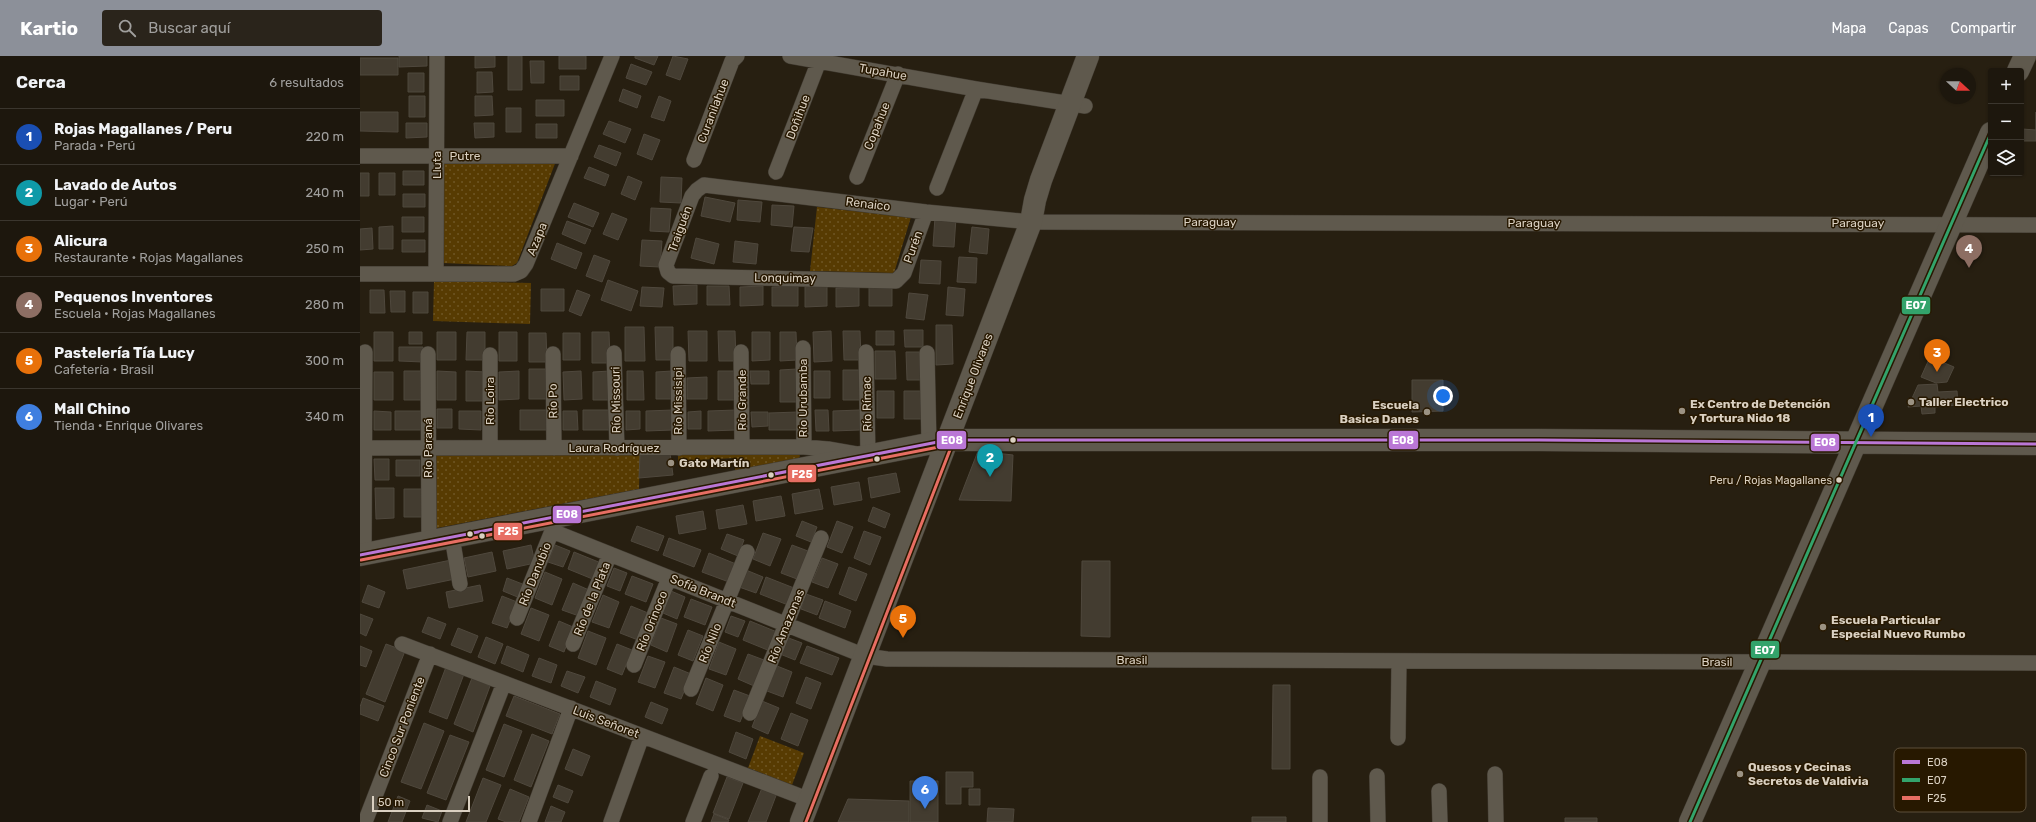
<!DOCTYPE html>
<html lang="es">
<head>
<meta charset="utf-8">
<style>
  :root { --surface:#1d170d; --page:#2a241b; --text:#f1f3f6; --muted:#a09f9d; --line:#3b362e; --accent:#8c9099 }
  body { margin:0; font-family:Rubik,sans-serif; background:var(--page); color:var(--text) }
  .controls { position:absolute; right:12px; top:12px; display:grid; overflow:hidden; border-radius:4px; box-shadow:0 1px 3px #0004 }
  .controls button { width:36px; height:36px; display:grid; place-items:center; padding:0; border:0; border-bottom:1px solid var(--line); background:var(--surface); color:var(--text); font:20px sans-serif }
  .compass { position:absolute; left:1580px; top:12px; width:36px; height:36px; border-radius:50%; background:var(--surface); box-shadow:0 1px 3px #0004; rotate:111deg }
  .scale { position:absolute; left:12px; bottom:10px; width:98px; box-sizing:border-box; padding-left:4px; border:2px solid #dad0c1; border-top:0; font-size:11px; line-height:14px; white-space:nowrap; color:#dad0c1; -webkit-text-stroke:3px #271800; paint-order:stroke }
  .you { position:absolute; left:1083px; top:340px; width:14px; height:14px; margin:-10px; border:3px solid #fff; border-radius:50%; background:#1a73e8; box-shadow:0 0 0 6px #1a73e833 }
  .badge { display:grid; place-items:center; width:26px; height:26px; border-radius:50%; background:var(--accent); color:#fff; font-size:13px; font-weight:700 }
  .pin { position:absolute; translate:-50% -33px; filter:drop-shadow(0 1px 2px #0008) }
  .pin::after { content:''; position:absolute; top:21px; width:14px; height:12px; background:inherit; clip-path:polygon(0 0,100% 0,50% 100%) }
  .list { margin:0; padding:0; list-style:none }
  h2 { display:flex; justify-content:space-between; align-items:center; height:52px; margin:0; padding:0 16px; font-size:17px }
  h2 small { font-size:13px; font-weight:400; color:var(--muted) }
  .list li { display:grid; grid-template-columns:26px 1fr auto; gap:12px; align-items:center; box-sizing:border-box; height:56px; padding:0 16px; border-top:1px solid var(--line) }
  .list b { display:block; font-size:15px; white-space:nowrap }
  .list p { margin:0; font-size:13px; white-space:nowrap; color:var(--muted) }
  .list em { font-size:13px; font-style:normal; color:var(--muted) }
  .icon { flex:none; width:22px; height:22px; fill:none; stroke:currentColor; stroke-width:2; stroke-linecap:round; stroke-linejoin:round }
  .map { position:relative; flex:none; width:1676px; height:766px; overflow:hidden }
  header { display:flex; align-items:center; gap:24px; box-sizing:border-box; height:56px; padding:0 20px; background:var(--accent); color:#fff }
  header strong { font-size:19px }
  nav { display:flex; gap:22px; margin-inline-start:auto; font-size:14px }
  .search { width:280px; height:36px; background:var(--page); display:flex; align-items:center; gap:10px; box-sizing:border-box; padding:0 14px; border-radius:4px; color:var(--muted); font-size:15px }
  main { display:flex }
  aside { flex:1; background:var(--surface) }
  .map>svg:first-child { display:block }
  .park { fill:url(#park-dots) }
  .building { fill:#433c30; stroke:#4f483d }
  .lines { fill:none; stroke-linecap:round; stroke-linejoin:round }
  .street-casing { stroke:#403a30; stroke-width:16 }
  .secondary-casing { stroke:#403a30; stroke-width:23 }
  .street { stroke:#5f594d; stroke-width:15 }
  .secondary { stroke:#5f594d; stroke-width:22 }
  .bus-1-casing { stroke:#271800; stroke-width:6 }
  .bus-2-casing { stroke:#271800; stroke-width:6 }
  .bus-3-casing { stroke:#271800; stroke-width:6 }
  .bus-1 { stroke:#ba77d6; stroke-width:3 }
  .bus-2 { stroke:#33a36b; stroke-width:3 }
  .bus-3 { stroke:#e76e63; stroke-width:3 }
  .poi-dot { fill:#9b9283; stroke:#271800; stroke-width:1.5 }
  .bus-dot { fill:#dad0c1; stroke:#271800; stroke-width:1.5 }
  .labels { text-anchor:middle; stroke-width:3; stroke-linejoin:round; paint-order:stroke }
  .bus-label { font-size:11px; fill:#dad0c1; stroke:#271800; text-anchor:end }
  .street-label { font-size:12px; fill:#dad0c1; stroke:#271800 }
  .poi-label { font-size:12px; font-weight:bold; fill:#dad0c1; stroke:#271800; text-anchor:start }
  .key { fill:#271800; stroke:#5d4f3a; stroke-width:1 }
  .key-label { font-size:11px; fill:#dad0c1 }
  .line-badge { stroke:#271800; stroke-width:1.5 }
  .badge-label { font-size:11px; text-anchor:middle; font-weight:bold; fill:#fff }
</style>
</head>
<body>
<header>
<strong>Kartio</strong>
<div class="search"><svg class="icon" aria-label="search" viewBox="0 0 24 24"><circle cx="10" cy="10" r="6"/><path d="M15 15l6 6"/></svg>Buscar aquí</div>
<nav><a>Mapa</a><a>Capas</a><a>Compartir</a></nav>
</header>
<main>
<aside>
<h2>Cerca<small>6 resultados</small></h2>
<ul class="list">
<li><span class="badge" style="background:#1a4fb4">1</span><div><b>Rojas Magallanes / Peru</b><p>Parada · Perú</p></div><em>220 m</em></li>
<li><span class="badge" style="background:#0f9aa8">2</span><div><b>Lavado de Autos</b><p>Lugar · Perú</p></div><em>240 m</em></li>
<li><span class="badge" style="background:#e8710a">3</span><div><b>Alicura</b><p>Restaurante · Rojas Magallanes</p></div><em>250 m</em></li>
<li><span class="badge" style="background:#8d6e63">4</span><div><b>Pequenos Inventores</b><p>Escuela · Rojas Magallanes</p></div><em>280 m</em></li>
<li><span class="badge" style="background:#e8710a">5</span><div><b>Pastelería Tía Lucy</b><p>Cafetería · Brasil</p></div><em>300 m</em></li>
<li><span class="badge" style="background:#3f7fe0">6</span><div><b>Mall Chino</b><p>Tienda · Enrique Olivares</p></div><em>340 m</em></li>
</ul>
</aside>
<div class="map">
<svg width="1676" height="766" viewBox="0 0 1676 766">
  <defs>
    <pattern id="park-dots" width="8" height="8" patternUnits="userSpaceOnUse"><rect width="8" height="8" fill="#573b02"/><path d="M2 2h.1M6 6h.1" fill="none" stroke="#6f5625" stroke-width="1.8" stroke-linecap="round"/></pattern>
  </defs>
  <rect width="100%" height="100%" fill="#271f11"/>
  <!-- park -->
  <path class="park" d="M196 105 157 207 152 210 83 207 81 107Z
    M457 151 551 161 534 217 450 215Z
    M74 225 171 227 170 268 73 265Z
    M318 395 439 398 440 400 438 404 375 415V402L318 405Z
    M280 396 279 433 72 473 71 398Z
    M400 680 444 697 432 729 388 712Z"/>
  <!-- building -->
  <path class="building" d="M39 0H67V10L39 11Z
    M115 0H135V11L115 12Z
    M148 0H162V34H148Z
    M199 0H226V13H199Z
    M275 0H298L294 9 275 2Z
    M313 0 328 3 320 24 306 19Z
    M0 2H38V19H0Z
    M170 5H184V27H171Z
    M271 8 292 16 286 29 266 22Z
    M117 16H132L133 36 117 37Z
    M48 17H64V36H48Z
    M200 20H219V34H200Z
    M263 33 281 40 277 52 259 45Z
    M49 40H65V61H49Z
    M115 40H132L133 59 115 60Z
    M299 40 311 45 304 65 291 61Z
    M176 44H204V60H176Z
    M146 52H161V76H146Z
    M0 56H38V76L0 75Z
    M1676 56V85H1661L1662 73 1676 74Z
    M249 65 271 73 265 87 243 78Z
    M46 67H67V81L46 82Z
    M114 67H134V81L115 82Z
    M176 68H197V82H176Z
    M284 78 300 84 292 104 277 98Z
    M239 89 261 97 256 110 234 101Z
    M229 111 249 119 245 130 224 122Z
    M43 115H64V129H43Z
    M0 117H9V140H0Z
    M19 117H35V139H19Z
    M268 120 282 126 275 144 261 138Z
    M301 121 322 122 321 147 300 146Z
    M43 138H65V151H43Z
    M345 141 375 147 370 166 341 160Z
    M378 144 402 146 400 166 377 164Z
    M214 147 239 157 233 171 208 161Z
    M412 149 434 150 432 171 411 169Z
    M291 152 311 153 309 176 290 175Z
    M252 157 267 163 258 184 243 178Z
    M42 161H64V176H42Z
    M575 161 596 162 594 191 573 190Z
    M207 165 231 174 225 188 202 178Z
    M33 170V193H19V171Z
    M434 171 453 172 449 196 431 195Z
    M612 171 629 173 627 198 609 196Z
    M12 172 13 193 0 194V173Z
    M336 182 359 188 354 208 331 202Z
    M42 184H65V196H42Z
    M282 184 302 185 300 211 280 210Z
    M375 185 398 188 396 208 373 206Z
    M197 187 222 197 216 213 191 203Z
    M234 199 250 205 242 226 226 220Z
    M599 201 617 202 616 227 597 226Z
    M561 204 581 205 580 228 559 227Z
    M248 224 278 235 271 255 241 244Z
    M337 229V248L314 249 313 230Z
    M347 230H369L370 249H347Z
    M403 230V249L380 250V231Z
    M438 230V250H412V231Z
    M445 230H467V250L445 251Z
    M532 230V250H509V231Z
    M282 231 304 232 302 251 280 250Z
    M499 231V250L476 251V232Z
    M588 231 605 233 603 260 586 259Z
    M181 233H204V255H181Z
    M10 234H24L25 257H10Z
    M217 234 230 239 221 260 209 255Z
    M30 235H45V256H31Z
    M53 236H68V257H53Z
    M549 237 568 239 564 264 546 262Z
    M576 269H592L593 308 576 309Z
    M265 271H284L285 305H265Z
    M295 271H313V304H296Z
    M544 274H563V291H545Z
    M328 275H347V305H329Z
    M358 275H375L376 305H359Z
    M471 275 472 305 454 306 453 276Z
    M483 275H500L501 304H484Z
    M516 275H534V289H516Z
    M14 276H33V305H14Z
    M49 276H62V288H49Z
    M77 276H96V304H77Z
    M107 276H125V304H106Z
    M139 276H157V305H139Z
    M232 276H249L250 307H232Z
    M392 276H410V304L392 305Z
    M420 276H436L437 304 420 305Z
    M169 277H186L187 306H169Z
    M203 277H220V304H203Z
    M39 291H63V306L39 305Z
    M515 295H535L536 323H515Z
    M546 296H562L563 324H547Z
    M1570 301 1594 311 1587 326 1576 327 1561 321Z
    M169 313H187V343H169Z
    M437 313 438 346H420V314Z
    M483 314H499L500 344H483Z
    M44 315H64L63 344H44Z
    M77 315 96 316V344H77Z
    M106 315 126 316 125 345H106Z
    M159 315V343L139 344V316Z
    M221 315 222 343 204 344 203 316Z
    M250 315V344H233V316Z
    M267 315H283L284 344H267Z
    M312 315 313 343H296V316Z
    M358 315H375V344H358Z
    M390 315H409V328H391Z
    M454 315H470V342H454Z
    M14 316H33V344H14Z
    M347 321V343H327V322Z
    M1052 324H1083V355L1052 356Z
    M1577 328 1578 336 1597 335 1598 349 1575 351V357L1562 358 1561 350 1548 351 1558 329Z
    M517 335H534V362H517Z
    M544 335H563L564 363H544Z
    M77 353H92V372H77Z
    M160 354H187V374H160Z
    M223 354H251V374H223Z
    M313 354V374L286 375V355Z
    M376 354V374L348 375V355Z
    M455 354H468L469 375H456Z
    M500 354V374L473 375V355Z
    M14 355 31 356V374H14Z
    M35 355H64L63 374H35Z
    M99 355H121V374L99 373Z
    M203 355H217L218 374H203Z
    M266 355H280V373L266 374Z
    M341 355V373H328V356Z
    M391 356H408V370L392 371Z
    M438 356V374H409V357Z
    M618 395 653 399 651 445 599 444Z
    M310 397 313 419 279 422 280 399Z
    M14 403H29V424H15Z
    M36 404H60V420H36Z
    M536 417 540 436 511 442 508 422Z
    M499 426 502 444 474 449 471 431Z
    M15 432H34V462L16 463Z
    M44 433H63L64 461H44Z
    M459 433 463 453 435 458 432 438Z
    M421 440 425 460 396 465 393 445Z
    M383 449 387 468 359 473 356 454Z
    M513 451 530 458 525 472 508 465Z
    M343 455 346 473 319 478 316 460Z
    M442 465 457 471 451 486 436 480Z
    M477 465 493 471 482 497 467 491Z
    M277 470 304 480 298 495 271 485Z
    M504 475 521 481 510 509 494 502Z
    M403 477 421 483 410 510 393 503Z
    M367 478 384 484 378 500 361 493Z
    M309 482 341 494 334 511 303 499Z
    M171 489 175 507 147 513 143 495Z
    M195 489 210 495 203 511 188 506Z
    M432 489 448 495 437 523 421 517Z
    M132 496 136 515 108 521 104 502Z
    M214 496 241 507 235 524 208 513Z
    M349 497 376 508 369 526 342 516Z
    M462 502 478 508 468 532 452 526Z
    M91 504 95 523 47 533 43 514Z
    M722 505H750V581L721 580Z
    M489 511 507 518 496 545 479 538Z
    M254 512 267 517 260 535 247 530Z
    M386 514 403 521 396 537 379 531Z
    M185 516 202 523 192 549 175 542Z
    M272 520 293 528 286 546 265 538Z
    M406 521 434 532 428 549 400 538Z
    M147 522 165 529 160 542 143 535Z
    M213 527 229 534 219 560 202 554Z
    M8 529 25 536 19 552 2 546Z
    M120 529 123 545 89 552 86 536Z
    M311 535 325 541 317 563 303 557Z
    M446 538 463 544 457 559 441 553Z
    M243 539 259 546 249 572 232 566Z
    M142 540 157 546 147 572 132 567Z
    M331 543 352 551 345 569 324 561Z
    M465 545 491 555 485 572 459 562Z
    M271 550 288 557 278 584 260 577Z
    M171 552 189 559 179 585 161 578Z
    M0 558 13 563 6 580 0 577Z
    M371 560 385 565 378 581 365 576Z
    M68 561 86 568 80 583 62 576Z
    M301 562 317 568 307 596 291 589Z
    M199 565 213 571 204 596 189 590Z
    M390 565 417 576 410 595 383 584Z
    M98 572 118 580 111 597 91 589Z
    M328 574 343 580 333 605 318 599Z
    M228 575 246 582 236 609 218 602Z
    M126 581 143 588 135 608 118 601Z
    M426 581 442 587 435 604 420 598Z
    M359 586 376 593 366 619 349 613Z
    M26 588 45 595 25 646 6 638Z
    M257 588 272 594 262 619 247 613Z
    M0 590 12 595 6 611 0 609Z
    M147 590 169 599 163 616 141 607Z
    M447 590 479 602 472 619 440 607Z
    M388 598 404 604 394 630 378 623Z
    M288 600 305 606 295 632 278 626Z
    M179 602 197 609 191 627 172 620Z
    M417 610 432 616 423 641 407 635Z
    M86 611 104 618 87 663 69 656Z
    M314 611 331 618 321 643 304 637Z
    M207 615 225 621 218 637 201 630Z
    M446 621 461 627 451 653 436 647Z
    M112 622 130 630 113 676 94 668Z
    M346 622 363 629 353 655 336 648Z
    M236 625 256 633 250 649 230 641Z
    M913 629H930V713H912Z
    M374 634 390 640 380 666 364 660Z
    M154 640 200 658 192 678 146 660Z
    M3 642 24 650 18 665 0 658V651Z
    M402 645 419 652 408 678 392 671Z
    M291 646 308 653 302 668 285 661Z
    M431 657 448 664 438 690 421 683Z
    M64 667 84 675 61 733 41 726Z
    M144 668 162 675 144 721 126 714Z
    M376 676 393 683 386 703 369 696Z
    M172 678 189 685 171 731 154 724Z
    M90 679 109 686 86 744 67 737Z
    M213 693 230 700 222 720 205 713Z
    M586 716H613V731H601V748H586Z
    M367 721 383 727 369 763 353 757Z
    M123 722 141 729 126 766H106Z
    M550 725H578V766H550Z
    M198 729 213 735 208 747 193 741Z
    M402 732 417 737 406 766H388Z
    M150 733 169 741 159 766H146L138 763Z
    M609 733H620V749H609Z
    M38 740 50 745 42 766H28Z
    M488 743 549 745V766H478Z
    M67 749 82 755 78 766 62 762Z
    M191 750 205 756 201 766H185Z
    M628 752 654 753 653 766H627Z
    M354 758 369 764 368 766H351Z
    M892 761H926V766H892Z
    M1205 762H1237V766H1205Z"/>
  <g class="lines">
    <!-- street casing -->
    <g class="street-casing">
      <path id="street" d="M430 0 616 33 725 50
        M0 100H211
        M334 104 372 5 377 0
        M416 116 459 5
        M497 121 538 18
        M577 132 616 33
        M566 156 544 217 536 225 313 220 308 216 306 209 332 140 337 134 344 129 566 156 671 166 1676 169
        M0 218H154L161 215 166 208 252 0
        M76 218 77 0
        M443 292 444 391
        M381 296 382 391
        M254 297 257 392
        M567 297 569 388
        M68 298 69 486
        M193 298 194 392
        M318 298 319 392
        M130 299V392
        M0 392 444 391 468 393 508 400 506 296
        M189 462 192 475 505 600 527 603 1676 607
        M92 481 100 528
        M4 498 5 296
        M157 562 192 475
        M42 588 450 744
        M213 588 250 498
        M274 609 309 522
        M331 633 387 496
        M390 657 461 482
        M1038 682 1039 605
        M1135 718 1136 766
        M1017 720 1018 766
        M960 721V766
        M1079 735 1080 766
        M5 766 70 598
        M90 766 144 627
        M169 766 211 652
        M251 766 282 680
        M333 766 351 720"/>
    </g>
    <!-- secondary casing -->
    <g class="secondary-casing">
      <path id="secondary" d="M1658 15 1665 0
        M0 499 588 384H1179L1676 388
        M441 766 671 166 675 144 681 124 728 0
        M1330 766 1631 77"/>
    </g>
    <!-- street -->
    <use href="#street" class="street"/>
    <!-- secondary -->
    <use href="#secondary" class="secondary"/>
    <!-- bus-1 casing -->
    <g class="bus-1-casing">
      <path id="bus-1" d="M0 499 588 384H1179L1676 388"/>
    </g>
    <!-- bus-2 casing -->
    <g class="bus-2-casing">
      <path id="bus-2" d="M1330 766 1631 77"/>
    </g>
    <!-- bus-3 casing -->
    <g class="bus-3-casing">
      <path id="bus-3" d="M1 504 589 389
        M446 766 593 386"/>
    </g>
    <!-- bus-1 -->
    <use href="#bus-1" class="bus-1"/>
    <!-- bus-2 -->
    <use href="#bus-2" class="bus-2"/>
    <!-- bus-3 -->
    <use href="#bus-3" class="bus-3"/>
  </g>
  <!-- markers -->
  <g class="poi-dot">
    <circle cx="1551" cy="346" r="4"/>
    <circle cx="1322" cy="355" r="4"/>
    <circle cx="1067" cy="356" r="4"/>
    <circle cx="311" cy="407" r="4"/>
    <circle cx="1463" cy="571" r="4"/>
    <circle cx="1380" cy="718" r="4"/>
  </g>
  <g class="bus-dot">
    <circle cx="653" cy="384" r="3.5"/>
    <circle cx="517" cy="403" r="3.5"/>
    <circle cx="411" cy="419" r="3.5"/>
    <circle cx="1479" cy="424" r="3.5"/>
    <circle cx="110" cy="478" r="3.5"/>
    <circle cx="122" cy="480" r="3.5"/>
  </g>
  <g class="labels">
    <!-- bus labels -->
    <g class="bus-label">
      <text x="1472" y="428">Peru / Rojas Magallanes</text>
    </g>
    <!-- street labels -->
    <g class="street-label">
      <text transform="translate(523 16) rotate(10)" y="4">Tupahue</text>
      <text transform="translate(353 55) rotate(-69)" y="4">Curanilahue</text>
      <text transform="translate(438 61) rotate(-69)" y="4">Doñihue</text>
      <text transform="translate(517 70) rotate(-68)" y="4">Copahue</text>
      <text x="105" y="104">Putre</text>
      <text transform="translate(77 109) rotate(-90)" y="4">Lluta</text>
      <text transform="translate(508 148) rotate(7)" y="4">Renaico</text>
      <text x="850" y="170">Paraguay</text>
      <text x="1174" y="171">Paraguay</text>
      <text x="1498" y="171">Paraguay</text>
      <text transform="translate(320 173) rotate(-70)" y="4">Traiguén</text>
      <text transform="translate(177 183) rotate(-68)" y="4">Azapa</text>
      <text transform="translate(553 191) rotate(-70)" y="4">Purén</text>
      <text transform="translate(425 222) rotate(1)" y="4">Lonquimay</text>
      <text transform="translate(613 320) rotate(-69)" y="4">Enrique Olivares</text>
      <text transform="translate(443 342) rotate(-90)" y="4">Río Urubamba</text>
      <text transform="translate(256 344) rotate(-91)" y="4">Río Missouri</text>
      <text transform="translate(382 344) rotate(-90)" y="4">Río Grande</text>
      <text transform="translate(130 345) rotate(-90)" y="4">Río Loira</text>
      <text transform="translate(193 345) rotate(-91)" y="4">Río Po</text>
      <text transform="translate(318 345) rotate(-90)" y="4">Río Missisipi</text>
      <text transform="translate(507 348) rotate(-91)" y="4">Río Rímac</text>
      <text transform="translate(68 392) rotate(-90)" y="4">Río Paraná</text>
      <text x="254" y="396">Laura Rodríguez</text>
      <text transform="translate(175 518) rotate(-68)" y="4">Río Danubio</text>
      <text transform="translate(343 535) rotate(22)" y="4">Sofía Brandt</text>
      <text transform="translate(232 543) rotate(-68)" y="4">Río de la Plata</text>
      <text transform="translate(292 565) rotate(-68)" y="4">Río Orinoco</text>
      <text transform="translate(426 570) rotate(-68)" y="4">Río Amazonas</text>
      <text transform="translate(350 587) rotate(-68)" y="4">Río Nilo</text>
      <text x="772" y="608">Brasil</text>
      <text x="1357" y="610">Brasil</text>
      <text transform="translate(246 666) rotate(21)" y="4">Luis Señoret</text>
      <text transform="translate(42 671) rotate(-69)" y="4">Cinco Sur Poniente</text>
    </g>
    <!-- poi labels -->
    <g class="poi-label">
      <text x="1559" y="350">Taller Electrico</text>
      <text x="1330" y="352">Ex Centro de Detención<tspan x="1330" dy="14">y Tortura Nido 18</tspan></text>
      <text x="1059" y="353" text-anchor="end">Escuela<tspan x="1059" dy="14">Basica Danes</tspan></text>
      <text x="319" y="411">Gato Martín</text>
      <text x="1471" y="568">Escuela Particular<tspan x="1471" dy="14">Especial Nuevo Rumbo</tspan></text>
      <text x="1388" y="715">Quesos y Cecinas<tspan x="1388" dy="14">Secretos de Valdivia</tspan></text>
    </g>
  </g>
  <!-- legend -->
  <rect x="1534" y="692" width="132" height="64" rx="6" class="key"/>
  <rect x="1542" y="704" width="18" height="4" fill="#ba77d6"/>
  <rect x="1542" y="722" width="18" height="4" fill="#33a36b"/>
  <rect x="1542" y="740" width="18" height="4" fill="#e76e63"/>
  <g class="key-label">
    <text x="1567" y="710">E08</text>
    <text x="1567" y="728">E07</text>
    <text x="1567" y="746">F25</text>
  </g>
  <g class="line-badge">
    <rect x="1541" y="240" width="30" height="19" rx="4" fill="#33a36b"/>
    <rect x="576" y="374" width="31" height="20" rx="4" fill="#ba77d6"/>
    <rect x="1028" y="374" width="31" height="20" rx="4" fill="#ba77d6"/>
    <rect x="1450" y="377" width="30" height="19" rx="4" fill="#ba77d6"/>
    <rect x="427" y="408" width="30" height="19" rx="4" fill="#e76e63"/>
    <rect x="192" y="449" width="30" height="19" rx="4" fill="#ba77d6"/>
    <rect x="133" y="466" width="30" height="19" rx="4" fill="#e76e63"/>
    <rect x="1390" y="584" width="30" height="19" rx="4" fill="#33a36b"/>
  </g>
  <g class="badge-label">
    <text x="1556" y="253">E07</text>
    <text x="592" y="388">E08</text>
    <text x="1043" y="388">E08</text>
    <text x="1465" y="390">E08</text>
    <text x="442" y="422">F25</text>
    <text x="207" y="462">E08</text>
    <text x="148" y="479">F25</text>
    <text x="1405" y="598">E07</text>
  </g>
</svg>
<div class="controls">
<button>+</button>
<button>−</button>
<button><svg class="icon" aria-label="layers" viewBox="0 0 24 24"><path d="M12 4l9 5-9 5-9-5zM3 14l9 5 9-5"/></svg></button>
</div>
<svg class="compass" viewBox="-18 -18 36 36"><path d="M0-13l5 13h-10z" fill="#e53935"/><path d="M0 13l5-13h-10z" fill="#a09f9d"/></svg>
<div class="scale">50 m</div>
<div class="you"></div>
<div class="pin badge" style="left:1511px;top:381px;background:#1a4fb4">1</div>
<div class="pin badge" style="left:630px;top:421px;background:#0f9aa8">2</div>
<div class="pin badge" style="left:1577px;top:316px;background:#e8710a">3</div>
<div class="pin badge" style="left:1609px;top:212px;background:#8d6e63">4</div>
<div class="pin badge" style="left:543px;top:582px;background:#e8710a">5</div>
<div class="pin badge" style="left:565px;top:753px;background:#3f7fe0">6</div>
</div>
</main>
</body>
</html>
